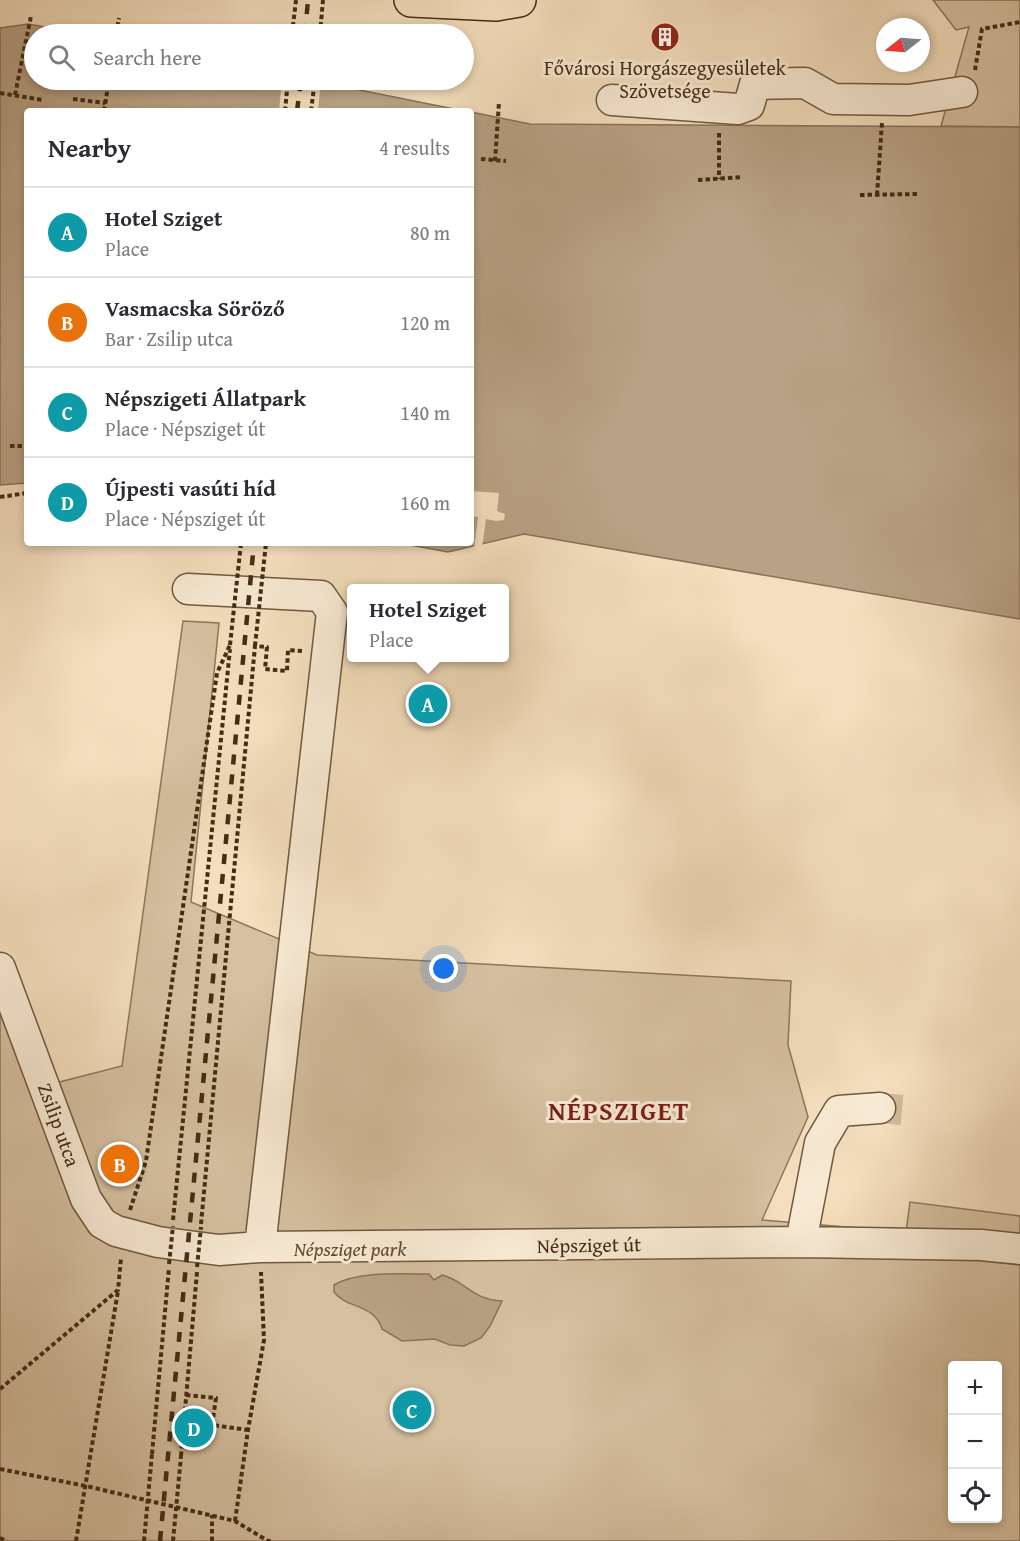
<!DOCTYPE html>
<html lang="en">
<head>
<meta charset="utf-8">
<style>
  :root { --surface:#fff; --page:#f7f7f7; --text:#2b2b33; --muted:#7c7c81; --line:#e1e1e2; --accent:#8f2418 }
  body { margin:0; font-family:"Gentium Book Plus",serif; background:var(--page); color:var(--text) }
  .controls { position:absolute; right:18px; bottom:18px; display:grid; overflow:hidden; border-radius:6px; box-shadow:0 3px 9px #0003 }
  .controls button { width:54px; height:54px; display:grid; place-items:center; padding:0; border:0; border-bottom:2px solid var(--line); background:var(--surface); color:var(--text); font:30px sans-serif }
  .compass { position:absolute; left:876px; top:18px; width:54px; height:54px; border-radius:50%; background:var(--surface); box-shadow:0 3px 9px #0003; rotate:253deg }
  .you { position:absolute; left:444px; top:969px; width:21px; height:21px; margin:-15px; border:4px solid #fff; border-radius:50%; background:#1a73e8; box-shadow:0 0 0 9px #1a73e833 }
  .badge { display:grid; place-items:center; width:39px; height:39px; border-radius:50%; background:var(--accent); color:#fff; font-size:20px; font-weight:700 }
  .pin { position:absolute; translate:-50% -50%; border:3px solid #fff; box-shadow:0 2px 6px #0006 }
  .popup { position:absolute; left:347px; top:584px; width:162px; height:78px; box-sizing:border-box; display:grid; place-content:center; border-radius:6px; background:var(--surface); filter:drop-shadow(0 2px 4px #0005); font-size:20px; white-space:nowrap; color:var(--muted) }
  .popup b { font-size:22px; color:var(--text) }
  .popup::after { content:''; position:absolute; left:50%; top:100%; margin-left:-12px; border:12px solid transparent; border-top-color:var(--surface) }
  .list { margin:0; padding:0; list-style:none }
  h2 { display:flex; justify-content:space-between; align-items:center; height:78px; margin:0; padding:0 24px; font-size:26px }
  h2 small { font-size:20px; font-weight:400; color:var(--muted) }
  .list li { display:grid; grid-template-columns:39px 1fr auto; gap:18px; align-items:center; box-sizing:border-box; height:90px; padding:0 24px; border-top:2px solid var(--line) }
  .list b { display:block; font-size:22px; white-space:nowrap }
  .list p { margin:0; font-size:20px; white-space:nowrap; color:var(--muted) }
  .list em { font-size:20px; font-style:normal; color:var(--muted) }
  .icon { flex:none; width:33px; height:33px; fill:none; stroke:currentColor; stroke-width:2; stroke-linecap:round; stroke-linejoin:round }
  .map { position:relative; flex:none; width:1020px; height:1541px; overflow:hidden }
  .search { position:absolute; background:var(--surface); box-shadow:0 3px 9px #0003; left:24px; top:24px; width:450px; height:66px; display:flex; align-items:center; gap:15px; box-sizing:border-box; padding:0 21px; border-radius:33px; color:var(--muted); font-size:22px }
  .panel { position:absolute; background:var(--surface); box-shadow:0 3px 9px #0003; left:24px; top:108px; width:450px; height:438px; border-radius:6px }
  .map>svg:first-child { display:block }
  .green { fill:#d6c0a0; stroke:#8d765a; stroke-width:1.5; fill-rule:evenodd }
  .water { fill:#b8a184; stroke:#8a7258; stroke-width:1.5 }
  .pier { fill:#f4debd }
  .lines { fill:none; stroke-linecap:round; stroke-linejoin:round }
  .minor-tunnel { stroke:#d1ba9b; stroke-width:30; stroke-dasharray:30 15; stroke-linecap:butt }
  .minor-casing { stroke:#70583f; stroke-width:33 }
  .major-casing { stroke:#442c15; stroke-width:36 }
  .path { stroke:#442c15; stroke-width:4; stroke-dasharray:4.5 3; stroke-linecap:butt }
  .minor { stroke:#f8ead4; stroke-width:30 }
  .major { stroke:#f4debd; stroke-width:33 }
  .rail { stroke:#442c15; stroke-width:4.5; stroke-dasharray:10 10; stroke-linecap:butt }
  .path-bridge { stroke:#442c15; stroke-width:4; stroke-dasharray:4.5 3; stroke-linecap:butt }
  .labels { text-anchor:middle; stroke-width:6; stroke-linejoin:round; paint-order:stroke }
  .poi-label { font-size:20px; fill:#442c15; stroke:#f8ead4 }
  .street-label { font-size:20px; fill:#442c15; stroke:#f8ead4 }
  .park-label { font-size:20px; font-style:italic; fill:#614a31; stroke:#f8ead4 }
  .district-label { font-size:26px; font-weight:bold; letter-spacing:1.5px; fill:#7a1f14; stroke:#f8ead4 }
</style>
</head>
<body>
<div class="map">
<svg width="1020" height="1541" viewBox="0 0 1020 1541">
  <rect width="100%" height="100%" fill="#f4debd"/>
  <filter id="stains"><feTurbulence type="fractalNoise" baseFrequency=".00333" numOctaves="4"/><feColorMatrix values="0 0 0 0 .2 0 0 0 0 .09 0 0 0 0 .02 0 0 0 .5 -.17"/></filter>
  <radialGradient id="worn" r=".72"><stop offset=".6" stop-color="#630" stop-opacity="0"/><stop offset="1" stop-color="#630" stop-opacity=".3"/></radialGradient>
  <!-- green -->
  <path class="green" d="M933 0H1020V127L941 126 969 27 956 30Z
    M183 621 219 623 191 902 317 955 791 981 788 1045 808 1117 762 1220 906 1232 910 1202 1020 1216V1541H0V1005L36 1088 122 1066ZM952 1366H998V1518H952Z"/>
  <!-- water -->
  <path class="water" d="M28 24 83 34H34V80H310L464 111H27V483L0 485V28Z
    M471 112 530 124 1020 127V619L524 534 448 552 399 543H471Z
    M429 1274 434 1280 442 1275C466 1281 472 1300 502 1301L490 1326 481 1338 464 1346 450 1345 435 1339 402 1341 382 1329C375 1304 347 1309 334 1292V1285C357 1271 402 1274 429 1274Z"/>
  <!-- pier -->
  <path class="pier" d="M282 80H321L318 111H279Z
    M471 491 499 493 497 511 505 514 504 520 496 521 486 519 482 547 474 549 478 517 471 516Z"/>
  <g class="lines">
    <!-- minor-tunnel -->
    <path class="minor-tunnel" d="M880 1108 902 1110"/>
    <!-- minor casing -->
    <g class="minor-casing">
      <path id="minor" d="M612 100 738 109 749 105 755 84 805 83 833 99 909 100 962 92
        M188 589 321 596 332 612 260 1247
        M0 968 86 1199 102 1223 116 1231 158 1242 219 1250 260 1247 801 1242 981 1245 1020 1249
        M801 1242 820 1143 839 1111 880 1108"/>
    </g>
    <!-- major casing -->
    <g class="major-casing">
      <path id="major" d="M411 0 496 4 519 0"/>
    </g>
    <!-- path -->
    <path class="path" d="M116 34 119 18
      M292 34 296 0
      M320 34 323 0
      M975 70 982 29 1020 22
      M0 93 43 100
      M15 95 31 16
      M73 99 105 103
      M104 111 109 80
      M285 111 288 80
      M311 111 315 80
      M719 133V179
      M481 159 506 161
      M495 161 499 102
      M698 180 743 177
      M860 195 919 194
      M877 195 882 123
      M10 446H27
      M0 497 27 493
      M130 1210 146 1161 217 673 230 645
      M173 1220 230 649
      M201 1224 255 646 267 647 265 669 287 671 288 650 302 651
      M0 1389 118 1290 121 1258
      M186 1395 216 1398 212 1425 248 1430
      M183 1426 204 1428 203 1430
      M152 1454 169 1268
      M181 1456 197 1272
      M0 1469 86 1486 235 1521 268 1541H272
      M235 1521 248 1430 264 1340 261 1272
      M0 1538 7 1541
      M76 1541 118 1291
      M212 1541V1515"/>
    <!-- minor -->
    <use href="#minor" class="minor"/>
    <!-- major -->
    <use href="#major" class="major"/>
    <!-- rail -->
    <path class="rail" d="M305 34 308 0
      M297 111 301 80
      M160 1541 254 543"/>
    <!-- path-bridge -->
    <path class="path-bridge" d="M230 645 241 543
      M255 646 266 543
      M169 1264 173 1226
      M197 1267 201 1227
      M144 1541 152 1454
      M173 1541 181 1456"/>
  </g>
  <!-- icons -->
  <defs>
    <g id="building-disc" transform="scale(1.5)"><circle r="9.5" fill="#8f2418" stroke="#f8ead4"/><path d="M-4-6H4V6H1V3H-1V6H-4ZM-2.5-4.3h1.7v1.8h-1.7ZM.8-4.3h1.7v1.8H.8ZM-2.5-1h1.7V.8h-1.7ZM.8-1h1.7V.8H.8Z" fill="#fff"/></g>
  </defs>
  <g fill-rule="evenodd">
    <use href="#building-disc" x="665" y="37"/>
  </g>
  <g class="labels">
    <!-- poi labels -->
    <g class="poi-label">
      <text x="665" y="75">Fővárosi Horgászegyesületek<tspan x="665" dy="23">Szövetsége</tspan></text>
    </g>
    <!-- street labels -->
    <g class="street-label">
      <text transform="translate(59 1125) rotate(70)" y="7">Zsilip utca</text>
      <text transform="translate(589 1245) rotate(-1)" y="7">Népsziget út</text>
    </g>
    <!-- park labels -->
    <g class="park-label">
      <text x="350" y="1256">Népsziget park</text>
    </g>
    <!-- district labels -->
    <g class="district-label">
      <text x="619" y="1120">NÉPSZIGET</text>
    </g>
  </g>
  <rect width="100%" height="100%" filter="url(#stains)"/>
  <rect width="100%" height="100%" fill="url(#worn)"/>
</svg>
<div class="controls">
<button>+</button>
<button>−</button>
<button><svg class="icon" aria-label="locate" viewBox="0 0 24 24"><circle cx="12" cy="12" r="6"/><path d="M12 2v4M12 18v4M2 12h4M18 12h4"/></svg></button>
</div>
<svg class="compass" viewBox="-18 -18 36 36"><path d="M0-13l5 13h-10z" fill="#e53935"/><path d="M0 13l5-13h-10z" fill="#7c7c81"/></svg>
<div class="you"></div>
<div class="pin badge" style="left:428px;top:704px;background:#0f9aa8">A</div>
<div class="popup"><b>Hotel Sziget</b>Place</div>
<div class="pin badge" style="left:120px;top:1164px;background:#e8710a">B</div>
<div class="pin badge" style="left:412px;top:1410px;background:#0f9aa8">C</div>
<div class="pin badge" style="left:194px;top:1428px;background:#0f9aa8">D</div>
<div class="search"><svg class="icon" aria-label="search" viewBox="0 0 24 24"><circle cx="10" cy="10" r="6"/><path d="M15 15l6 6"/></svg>Search here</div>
<section class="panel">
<h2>Nearby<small>4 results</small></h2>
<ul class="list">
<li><span class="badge" style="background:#0f9aa8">A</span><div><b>Hotel Sziget</b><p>Place</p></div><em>80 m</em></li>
<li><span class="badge" style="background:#e8710a">B</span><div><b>Vasmacska Söröző</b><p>Bar · Zsilip utca</p></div><em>120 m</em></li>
<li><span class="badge" style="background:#0f9aa8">C</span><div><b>Népszigeti Állatpark</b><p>Place · Népsziget út</p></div><em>140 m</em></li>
<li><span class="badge" style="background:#0f9aa8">D</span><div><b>Újpesti vasúti híd</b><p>Place · Népsziget út</p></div><em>160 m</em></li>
</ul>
</section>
</div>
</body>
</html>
